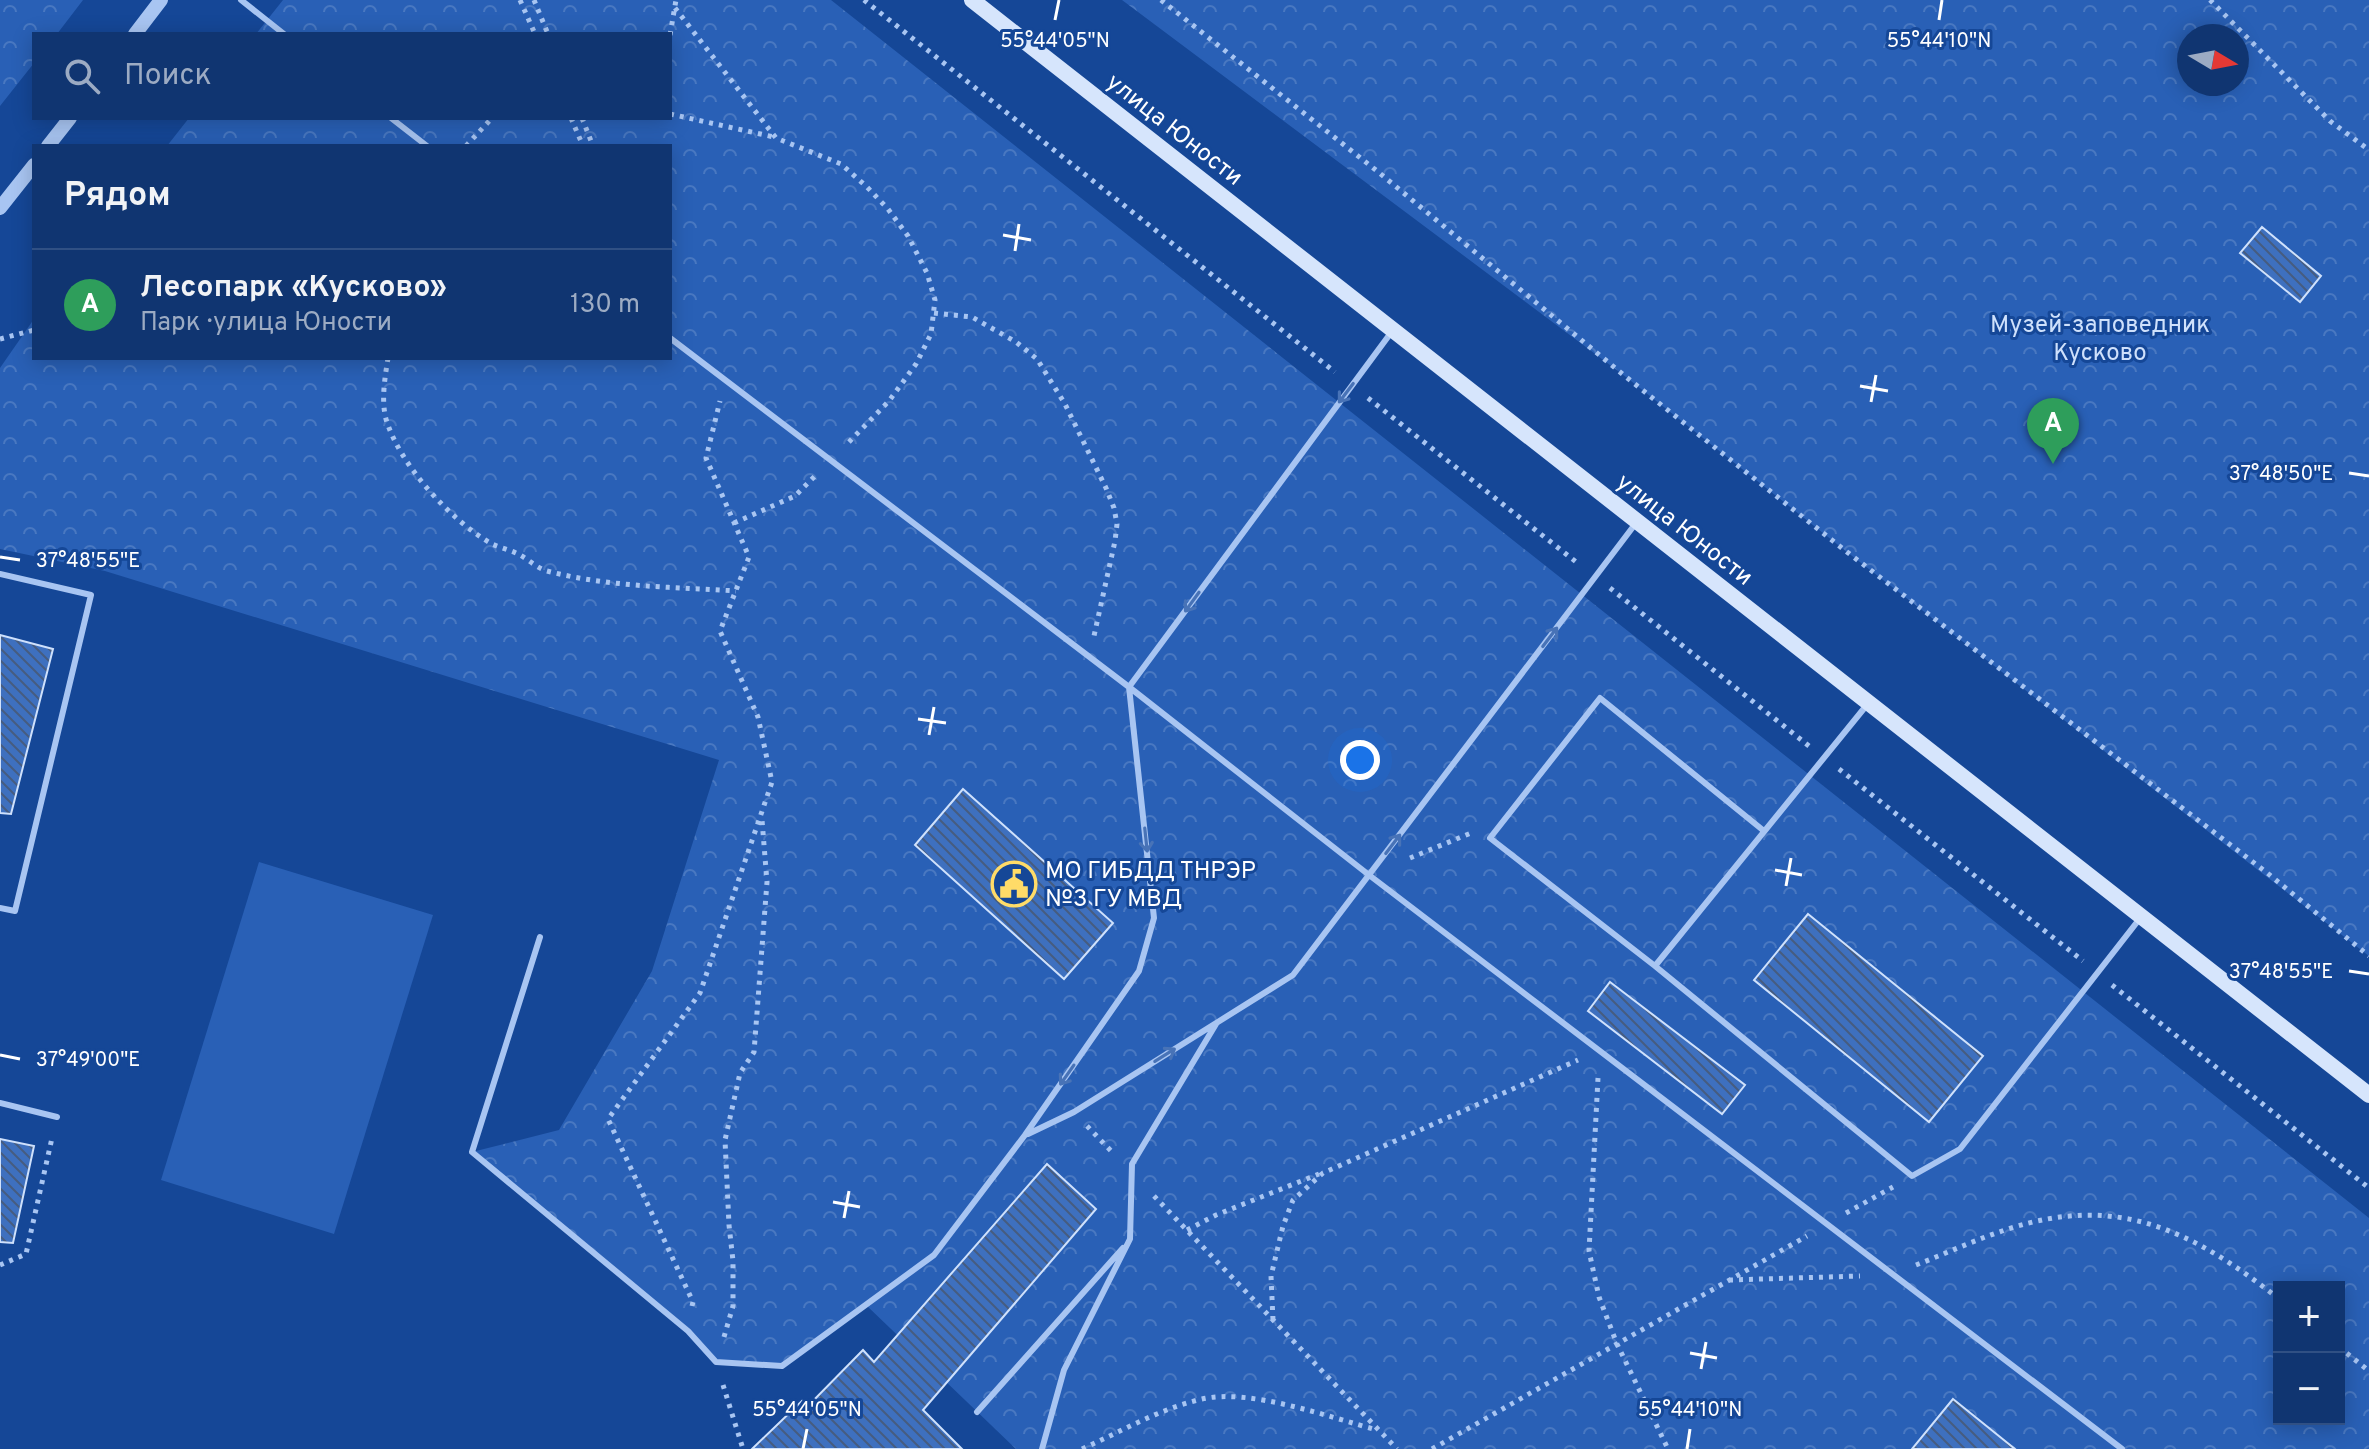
<!DOCTYPE html>
<html lang="ru">
<head>
<meta charset="utf-8">
<style>
  :root { --surface:#103571; --page:#1e4079; --text:#f1f3f6; --muted:#9cabc3; --line:#305084; --accent:#8bbbb9 }
  body { margin:0; font-family:Overpass,sans-serif; background:var(--page); color:var(--text) }
  .controls { position:absolute; right:24px; bottom:24px; display:grid; overflow:hidden; border-radius:0px; box-shadow:0 4px 20px #0003 }
  .controls button { width:72px; height:72px; display:grid; place-items:center; padding:0; border:0; border-bottom:2px solid var(--line); background:var(--surface); color:var(--text); font:40px sans-serif }
  .compass { position:absolute; left:2177px; top:24px; width:72px; height:72px; border-radius:50%; background:var(--surface); box-shadow:0 4px 20px #0003; rotate:100deg }
  .you { position:absolute; left:1360px; top:760px; width:28px; height:28px; margin:-20px; border:6px solid #fff; border-radius:50%; background:#1a73e8; box-shadow:0 0 0 12px #1a73e833 }
  .badge { display:grid; place-items:center; width:52px; height:52px; border-radius:50%; background:var(--accent); color:#fff; font-size:26px; font-weight:700 }
  .pin { position:absolute; translate:-50% -66px; filter:drop-shadow(0 2px 4px #0008) }
  .pin::after { content:''; position:absolute; top:42px; width:28px; height:24px; background:inherit; clip-path:polygon(0 0,100% 0,50% 100%) }
  .list { margin:0; padding:0; list-style:none }
  h2 { display:flex; justify-content:space-between; align-items:center; height:104px; margin:0; padding:0 32px; font-size:34px }
  h2 small { font-size:26px; font-weight:400; color:var(--muted) }
  .list li { display:grid; grid-template-columns:52px 1fr auto; gap:24px; align-items:center; box-sizing:border-box; height:112px; padding:0 32px; border-top:2px solid var(--line) }
  .list b { display:block; font-size:30px; white-space:nowrap }
  .list p { margin:0; font-size:26px; white-space:nowrap; color:var(--muted) }
  .list em { font-size:26px; font-style:normal; color:var(--muted) }
  .icon { flex:none; width:44px; height:44px; fill:none; stroke:currentColor; stroke-width:2; stroke-linecap:round; stroke-linejoin:round }
  .map { position:relative; flex:none; width:2369px; height:1449px; overflow:hidden }
  .search { position:absolute; background:var(--surface); box-shadow:0 4px 20px #0003; left:32px; top:32px; width:640px; height:88px; display:flex; align-items:center; gap:20px; box-sizing:border-box; padding:0 28px; border-radius:0px; color:var(--muted); font-size:30px }
  .panel { position:absolute; background:var(--surface); box-shadow:0 4px 20px #0003; left:32px; top:144px; width:640px; height:216px; border-radius:0px }
  .map>svg:first-child { display:block }
  .park { fill:url(#park-crowns); fill-rule:evenodd }
  .pitch { fill:#2960b6 }
  .building { fill:url(#building-back-hatch); stroke:#cfe1fc; stroke-width:2 }
  .lines { fill:none; stroke-linecap:round; stroke-linejoin:round }
  .path { stroke:#a8c5f2; stroke-width:5; stroke-dasharray:4 6; stroke-linecap:butt }
  .service { stroke:#a8c5f2; stroke-width:6 }
  .tertiary { stroke:#a8c5f2; stroke-width:14 }
  .secondary { stroke:#d6e5fc; stroke-width:16 }
  .oneway { stroke:#4873b7 }
  .ticks { fill:none; stroke:#fff; stroke-width:3 }
  .labels { text-anchor:middle; stroke-width:6; stroke-linejoin:round; paint-order:stroke }
  .street-label { font-size:24px; fill:#fff; stroke:#154797 }
  .park-label { font-size:24px; fill:#cfe1fc; stroke:#154797 }
  .poi-label { font-size:24px; fill:#fff; stroke:#154797; text-anchor:start }
  .ticks-label { font-size:20px; text-anchor:middle; fill:#fff; stroke:#154797; stroke-width:6; stroke-linejoin:round; paint-order:stroke }
</style>
</head>
<body>
<div class="map">
<svg width="2369" height="1449" viewBox="0 0 2369 1449">
  <defs>
    <pattern id="park-crowns" width="20" height="18" patternUnits="userSpaceOnUse" patternTransform="scale(2)"><rect width="20" height="18" fill="#2960b6"/><path d="M2 6a3 3 0 1 1 6 0M12 15a3 3 0 1 1 6 0" fill="none" stroke="#4978c1"/></pattern>
    <pattern id="building-back-hatch" width="6" height="6" patternUnits="userSpaceOnUse" patternTransform="scale(2)"><rect width="6" height="6" fill="#3e70bf"/><path d="M-1 5l2 2M0 0l6 6M5-1l2 2" fill="none" stroke="#465c80"/></pattern>
  </defs>
  <rect width="100%" height="100%" fill="#154797"/>
  <!-- park -->
  <path class="park" d="M0 0H83L57 34H34V63L0 106Z
    M283 0H831L2369 1218V1449H1016L865 1304 782 1366 716 1362 688 1330 472 1152 559 1130 652 971 719 760 105 571 0 549V368L34 319V358H670V146H167L189 118H670V34H256ZM2279 1287H2339V1419H2279Z
    M1122 0H2369V956L1847 552 1626 377ZM2189 36H2237V84H2189Z"/>
  <!-- pitch -->
  <path class="pitch" d="M259 862 433 915 334 1234 161 1180Z"/>
  <!-- building -->
  <path class="building" d="M2262 227 2321 276 2300 302 2240 253Z
    M0 635 53 649 11 814 0 813Z
    M963 789 1113 923 1064 979 915 845Z
    M1808 914 1983 1056 1929 1122 1754 980Z
    M1610 982 1745 1085 1722 1114 1588 1011Z
    M0 1139 34 1146 13 1243 0 1242Z
    M1047 1164 1096 1209 923 1410 962 1449H752L802 1401 807 1407 863 1350 874 1362Z
    M1953 1399 2015 1449H1912Z"/>
  <g class="lines">
    <!-- path -->
    <path class="path" d="M520 0 535 34
      M534 0 548 34
      M864 0 1335 372
      M1161 0 1377 171 1626 377 1847 552 2266 872 2369 956
      M2210 0 2330 121 2369 150
      M675 8 776 138 841 164 867 187 888 209 908 236 927 273 935 300 931 334 916 364 889 401 846 445
      M670 35 676 0
      M670 114 774 137
      M571 118 583 146
      M582 118 593 146
      M466 146 492 118
      M934 313 972 317 1016 342 1037 359 1065 404 1106 488 1114 508 1117 524 1115 541 1094 636
      M0 339 34 330
      M388 358C385 377 381 400 386 419 399 464 451 521 492 544 501 548 511 550 520 555 529 560 537 568 547 571 608 587 673 587 736 591
      M1368 398 1580 565
      M734 523 795 496 816 475
      M1610 588 1809 746
      M1839 769 2083 961
      M1410 858 1471 833
      M2112 985 2369 1188
      M1598 1078 1589 1251 1599 1297 1617 1344 1668 1449
      M1087 1126 1114 1154
      M1154 1196 1397 1449
      M1846 1213 1893 1187
      M1187 1230 1216 1215 1319 1174
      M0 1265 26 1254 52 1138
      M1916 1265C1947 1253 1977 1239 2008 1229 2118 1193 2193 1231 2279 1299
      M1729 1280 1860 1276
      M692 1306 693 1302 608 1119 700 993 772 782 758 717 720 631 749 557 706 458 720 401
      M1273 1320 1271 1276 1283 1226 1293 1200 1323 1173 1578 1060
      M724 1337 733 1306V1261L729 1225 725 1140 740 1073 754 1052 767 882 762 820
      M2339 1347 2369 1371
      M723 1385 743 1449
      M1082 1449C1122 1431 1159 1409 1202 1399 1250 1388 1329 1417 1377 1430
      M1432 1449 1807 1236"/>
    <!-- service -->
    <path class="service" d="M241 0 284 34
      M391 118 427 146
      M670 338 1129 687 1369 875 2122 1449
      M0 574 91 595 15 911 0 908
      M1866 706 1655 966 1912 1176 1960 1149 2141 917
      M540 937 472 1152 688 1331 716 1362 782 1366 934 1255 1025 1135 1139 971 1154 918 1129 687 1393 330
      M1655 966 1490 838 1600 698 1764 831
      M0 1103 57 1117
      M1028 1134 1074 1112 1293 975 1636 523
      M977 1412 1123 1248
      M1042 1449 1064 1370 1130 1239 1132 1164 1216 1024"/>
    <!-- tertiary -->
    <path class="tertiary" d="M135 34 161 0
      M48 146 70 118
      M0 208 34 165"/>
    <!-- secondary -->
    <path class="secondary" d="M972 0 2369 1095"/>
  </g>
  <!-- one-way arrows -->
  <defs><path id="oneway-shaft" d="M-6 0H5M1.5-3L5.5 0L1.5 3" fill="none" stroke-width="1.6" stroke-linecap="round" stroke-linejoin="round" transform="scale(2)"/></defs>
  <g class="oneway">
    <use href="#oneway-shaft" transform="translate(1346 393) rotate(127)"/>
    <use href="#oneway-shaft" transform="translate(1192 602) rotate(126)"/>
    <use href="#oneway-shaft" transform="translate(1550 637) rotate(-53)"/>
    <use href="#oneway-shaft" transform="translate(1146 840) rotate(84)"/>
    <use href="#oneway-shaft" transform="translate(1393 844) rotate(-53)"/>
    <use href="#oneway-shaft" transform="translate(1165 1055) rotate(-32)"/>
    <use href="#oneway-shaft" transform="translate(1067 1075) rotate(125)"/>
  </g>
  <!-- ticks -->
  <path class="ticks" d="M1055 20 1059 0M1939 20 1942 0M1003 235 1031 240M1015 251 1019 224M1860 386 1888 391M1871 402 1876 375M2349 473 2369 476M0 557 20 560M918 719 946 723M929 735 934 707M1775 870 1802 875M1786 886 1791 858M2349 971 2369 974M0 1055 20 1059M833 1202 860 1207M844 1218 849 1191M1690 1353 1717 1358M1701 1369 1706 1342M803 1449 807 1429M1687 1449 1690 1429"/>
  <!-- icons -->
  <defs>
    <g id="civic-ring" transform="scale(2.3)"><circle r="9.5" fill="#154797" stroke="#ffdb68" stroke-width="1.5"/><path d="M-.6-6.5H3V-4.5H.6V-3L4-1V1h2V6H-6V1h2V-1L-.6-3ZM-1.2 2.5V6h2.4V2.5Z" fill="#ffdb68"/></g>
  </defs>
  <g fill-rule="evenodd">
    <use href="#civic-ring" x="1014" y="884"/>
  </g>
  <g class="labels">
    <!-- street labels -->
    <g class="street-label">
      <text transform="translate(1175 129) rotate(38)" y="8">улица Юности</text>
      <text transform="translate(1685 529) rotate(38)" y="8">улица Юности</text>
    </g>
    <!-- park labels -->
    <g class="park-label">
      <text x="2100" y="332">Музей-заповедник<tspan x="2100" dy="28">Кусково</tspan></text>
    </g>
    <!-- poi labels -->
    <g class="poi-label">
      <text x="1045" y="878">МО ГИБДД ТНРЭР<tspan x="1045" dy="28">№3 ГУ МВД</tspan></text>
    </g>
  </g>
  <g class="ticks-label">
    <text x="1055" y="47">55°44'05"N</text>
    <text x="1939" y="47">55°44'10"N</text>
    <text x="2281" y="480">37°48'50"E</text>
    <text x="88" y="567">37°48'55"E</text>
    <text x="2281" y="978">37°48'55"E</text>
    <text x="88" y="1066">37°49'00"E</text>
    <text x="807" y="1416">55°44'05"N</text>
    <text x="1690" y="1416">55°44'10"N</text>
  </g>
</svg>
<div class="controls">
<button>+</button>
<button>−</button>
</div>
<svg class="compass" viewBox="-18 -18 36 36"><path d="M0-13l5 13h-10z" fill="#e53935"/><path d="M0 13l5-13h-10z" fill="#9cabc3"/></svg>
<div class="you"></div>
<div class="pin badge" style="left:2053px;top:464px;background:#2e9e5b">A</div>
<div class="search"><svg class="icon" aria-label="search" viewBox="0 0 24 24"><circle cx="10" cy="10" r="6"/><path d="M15 15l6 6"/></svg>Поиск</div>
<section class="panel">
<h2>Рядом<small></small></h2>
<ul class="list">
<li><span class="badge" style="background:#2e9e5b">A</span><div><b>Лесопарк «Кусково»</b><p>Парк · улица Юности</p></div><em>130 m</em></li>
</ul>
</section>
</div>
</body>
</html>
